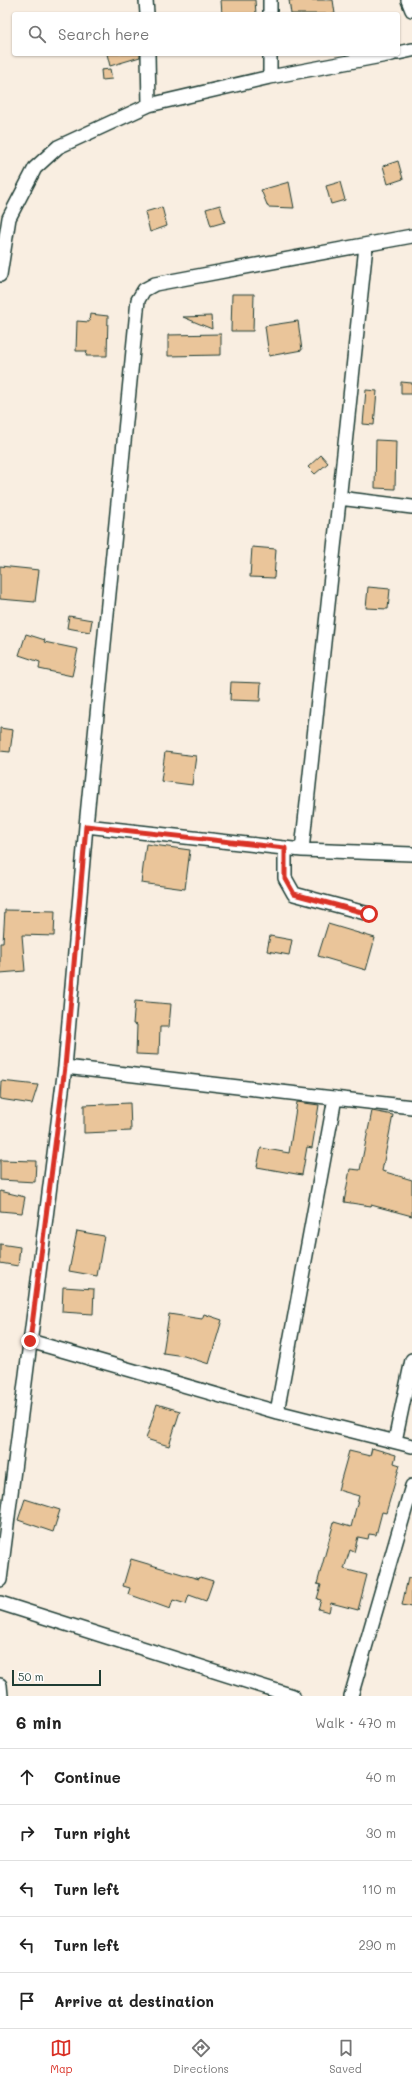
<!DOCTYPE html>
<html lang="en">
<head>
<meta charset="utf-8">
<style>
  :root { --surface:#fff; --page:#f6f6f6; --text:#222; --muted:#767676; --line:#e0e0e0; --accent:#d93025 }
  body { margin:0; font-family:Mali,sans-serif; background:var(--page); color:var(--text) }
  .scale { position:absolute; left:12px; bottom:10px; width:89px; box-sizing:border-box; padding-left:4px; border:2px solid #1f3d34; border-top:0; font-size:11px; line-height:14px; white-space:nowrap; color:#1f3d34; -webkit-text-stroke:3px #fff; paint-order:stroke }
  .stop { position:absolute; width:12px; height:12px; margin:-9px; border:3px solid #d93025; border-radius:50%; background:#fff }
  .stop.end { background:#d93025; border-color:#fff; box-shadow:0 1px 4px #0008 }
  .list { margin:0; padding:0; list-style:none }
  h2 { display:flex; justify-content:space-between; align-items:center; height:52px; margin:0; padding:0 16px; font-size:17px }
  h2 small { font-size:13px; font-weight:400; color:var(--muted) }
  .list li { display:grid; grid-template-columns:26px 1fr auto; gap:12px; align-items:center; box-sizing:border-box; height:56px; padding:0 16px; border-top:1px solid var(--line) }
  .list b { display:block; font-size:15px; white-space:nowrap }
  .list em { font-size:13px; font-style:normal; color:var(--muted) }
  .icon { flex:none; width:22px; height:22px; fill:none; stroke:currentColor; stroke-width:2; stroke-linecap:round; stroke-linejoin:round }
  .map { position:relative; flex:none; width:412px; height:1696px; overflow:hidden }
  .search { position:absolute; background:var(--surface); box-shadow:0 1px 3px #0004; left:12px; right:12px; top:12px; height:44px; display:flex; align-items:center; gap:10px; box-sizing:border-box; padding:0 14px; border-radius:4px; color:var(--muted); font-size:15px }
  .sheet { height:332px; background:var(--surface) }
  nav { display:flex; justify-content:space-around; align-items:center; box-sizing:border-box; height:56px; border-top:1px solid var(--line); background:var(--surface); font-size:11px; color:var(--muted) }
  nav a { display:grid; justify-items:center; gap:2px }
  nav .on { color:var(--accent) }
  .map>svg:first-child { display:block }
  .building { fill:#eac59a; stroke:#1f3d34 }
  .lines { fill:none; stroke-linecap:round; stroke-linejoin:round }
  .minor-casing { stroke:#1f3d34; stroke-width:16 }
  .minor { stroke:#fff; stroke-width:13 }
  .route { stroke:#d93025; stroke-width:5 }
</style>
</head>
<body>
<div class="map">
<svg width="412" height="1696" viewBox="0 0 412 1696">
  <rect width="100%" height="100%" fill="#f9eee1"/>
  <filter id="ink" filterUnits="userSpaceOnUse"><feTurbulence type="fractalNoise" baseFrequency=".025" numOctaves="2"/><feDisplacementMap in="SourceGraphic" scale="8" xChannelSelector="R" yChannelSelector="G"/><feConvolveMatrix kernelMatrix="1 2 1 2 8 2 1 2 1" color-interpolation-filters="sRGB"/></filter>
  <g filter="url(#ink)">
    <!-- building -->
    <path class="building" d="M221 0H255L256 14H222Z
      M289 0H333L335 14H291Z
      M107 54H140V57L110 66Z
      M110 69 112 79 102 80 101 70Z
      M398 161 403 179 388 184 383 166Z
      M289 182 294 208 268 207 261 190Z
      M340 182 345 200 331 204 326 186Z
      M220 205 225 222 211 226 206 209Z
      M162 207 167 226 150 232 145 212Z
      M232 294H254L253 331H231Z
      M90 314 108 316 107 356H86L87 351H76L77 321 89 322Z
      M211 316 212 329 183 317Z
      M298 321 302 350 269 356 265 326Z
      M221 334V355L168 356V335Z
      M401 382 412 383V394H401Z
      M366 390 377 391 374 425 363 424Z
      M376 440 396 441 395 489 375 488Z
      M321 455 328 463 315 474 308 467Z
      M252 547 276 549 274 578 250 577Z
      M0 566 39 570 35 602 0 599Z
      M368 587 390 589 388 609 366 608Z
      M69 616 92 620 90 632 67 628Z
      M26 634 45 640 44 642 78 649 72 676 39 669 40 662 19 655Z
      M231 682 261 683 260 701 230 700Z
      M0 728 13 730 10 752 0 751Z
      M165 752 196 756 192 785 161 781Z
      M146 844 190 850 185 889 141 883Z
      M5 910 55 911 54 936 22 935 25 971 0 973V943H3Z
      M328 924 375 938 366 970 318 956Z
      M270 936 292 940 289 955 267 951Z
      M135 1001 171 1004 169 1027H160L159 1055 136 1054 137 1025 133 1024Z
      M1 1081 38 1085 32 1104 0 1099Z
      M297 1102 319 1105 312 1148 307 1147 302 1175 257 1167 261 1148 289 1153Z
      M130 1103 131 1131 84 1133V1105Z
      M372 1111 393 1115 382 1171 412 1180V1216L371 1205V1206L344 1202 350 1169 360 1170Z
      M0 1160 36 1161 35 1182 0 1180Z
      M0 1191 25 1197 22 1213 0 1211Z
      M77 1231 104 1236 97 1276 69 1271Z
      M0 1244 20 1247 18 1266 0 1263Z
      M63 1287 94 1289 93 1314 62 1312Z
      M169 1314 202 1319 204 1314 222 1320 209 1364 184 1356 163 1353Z
      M157 1404 180 1411 169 1446 146 1439Z
      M372 1448 396 1455 394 1463 400 1465 386 1513 382 1512 376 1535 369 1534 368 1539 358 1537 354 1552 350 1550 344 1569 367 1575 358 1610 331 1603 329 1612 318 1609 321 1600 317 1599 321 1585 317 1584 334 1522 351 1527 359 1496 338 1490 349 1451 370 1456Z
      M25 1499 60 1510 53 1532 18 1520Z
      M131 1559 199 1579 200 1577 213 1581 206 1601 189 1595 186 1604 173 1600 170 1609 128 1594 130 1588 123 1586Z
      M408 1578 412 1579V1607L402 1605Z"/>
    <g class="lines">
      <!-- minor casing -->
      <g class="minor-casing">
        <path id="minor" d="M146 0 147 14
          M408 0 412 10
          M270 14V0
          M398 53 412 50
          M148 54 149 105
          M270 77V54
          M0 275 9 218 35 168 58 147 149 105 270 77 392 54
          M339 498 412 507
          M86 826 302 850 412 854
          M285 848V878L294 894 369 914
          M302 850 366 246
          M65 1067 412 1107
          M30 1341 277 1412 412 1446
          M277 1412 335 1098
          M395 1441 412 1360
          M0 1580 65 1067 86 826 138 300 144 290 155 284 412 236
          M0 1603 293 1696
          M0 1685 1 1696
          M351 1696 412 1486"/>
      </g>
      <!-- minor -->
      <use href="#minor" class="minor"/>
    </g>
  </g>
  <g class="lines" filter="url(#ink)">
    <!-- route -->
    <path class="route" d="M30 1341 65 1067 86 826 285 848V878L294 894 369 914"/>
  </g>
</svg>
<div class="scale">50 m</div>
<div class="stop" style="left:369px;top:914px"></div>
<div class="stop end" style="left:30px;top:1341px"></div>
<div class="search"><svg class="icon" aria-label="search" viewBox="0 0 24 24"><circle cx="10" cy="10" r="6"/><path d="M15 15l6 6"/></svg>Search here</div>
</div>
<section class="sheet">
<h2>6 min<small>Walk · 470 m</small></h2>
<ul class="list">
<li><svg class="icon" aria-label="ahead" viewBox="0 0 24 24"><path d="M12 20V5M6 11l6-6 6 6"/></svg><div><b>Continue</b></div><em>40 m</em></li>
<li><svg class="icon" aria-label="right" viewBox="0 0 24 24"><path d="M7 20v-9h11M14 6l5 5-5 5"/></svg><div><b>Turn right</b></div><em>30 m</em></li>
<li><svg class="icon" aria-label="left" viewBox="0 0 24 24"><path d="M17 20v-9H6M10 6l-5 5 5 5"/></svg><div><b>Turn left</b></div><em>110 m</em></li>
<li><svg class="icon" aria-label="left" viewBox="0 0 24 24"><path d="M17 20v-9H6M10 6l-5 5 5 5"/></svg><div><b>Turn left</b></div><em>290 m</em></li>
<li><svg class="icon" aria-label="arrive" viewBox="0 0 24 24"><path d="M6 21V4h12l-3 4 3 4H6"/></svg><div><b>Arrive at destination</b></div></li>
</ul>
</section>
<nav>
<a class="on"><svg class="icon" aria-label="map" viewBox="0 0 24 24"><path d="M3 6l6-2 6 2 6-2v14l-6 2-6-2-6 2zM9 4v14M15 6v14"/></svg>Map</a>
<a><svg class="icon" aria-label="directions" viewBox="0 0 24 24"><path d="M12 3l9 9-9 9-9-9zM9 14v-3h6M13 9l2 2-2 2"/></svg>Directions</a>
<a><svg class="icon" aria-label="saved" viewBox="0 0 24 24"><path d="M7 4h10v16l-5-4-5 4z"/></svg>Saved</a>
</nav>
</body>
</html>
